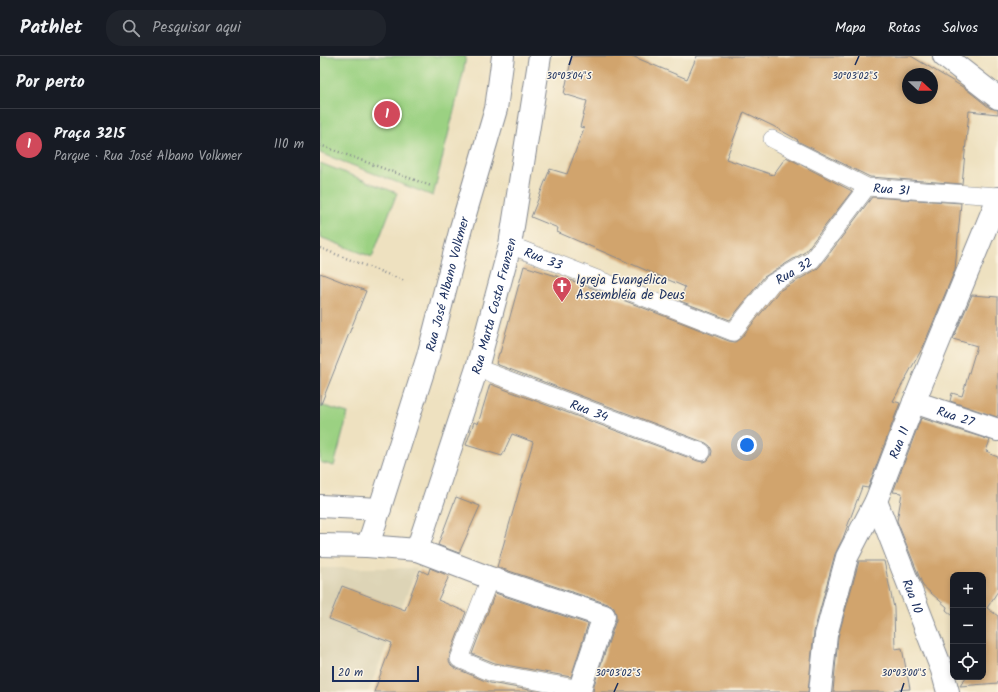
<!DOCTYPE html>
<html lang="pt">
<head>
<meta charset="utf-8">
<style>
  :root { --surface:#171b24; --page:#20242c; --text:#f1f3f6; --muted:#9ea1a6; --line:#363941; --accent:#d1495b }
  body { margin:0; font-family:Kalam,sans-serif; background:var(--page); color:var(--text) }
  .controls { position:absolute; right:12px; bottom:12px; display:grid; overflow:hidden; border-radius:8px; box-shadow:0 2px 6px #0003 }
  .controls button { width:36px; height:36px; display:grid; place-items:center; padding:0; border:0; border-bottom:1px solid var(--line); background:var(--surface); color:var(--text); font:20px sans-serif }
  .compass { position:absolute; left:582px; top:12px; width:36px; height:36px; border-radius:50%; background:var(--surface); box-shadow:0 2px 6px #0003; rotate:111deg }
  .scale { position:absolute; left:12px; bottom:10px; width:87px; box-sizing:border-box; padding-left:4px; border:2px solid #1b2f5e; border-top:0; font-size:11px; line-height:14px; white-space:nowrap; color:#1b2f5e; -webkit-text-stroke:3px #fcf5e5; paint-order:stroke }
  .you { position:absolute; left:427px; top:389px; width:14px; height:14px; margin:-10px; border:3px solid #fff; border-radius:50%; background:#1a73e8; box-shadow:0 0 0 6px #1a73e833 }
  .badge { display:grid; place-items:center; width:26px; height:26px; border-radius:50%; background:var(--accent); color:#fff; font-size:13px; font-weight:700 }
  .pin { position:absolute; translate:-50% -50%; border:2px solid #fff; box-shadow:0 1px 4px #0006 }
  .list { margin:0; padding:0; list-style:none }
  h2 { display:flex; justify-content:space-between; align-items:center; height:52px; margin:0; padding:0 16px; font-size:17px }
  h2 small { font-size:13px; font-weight:400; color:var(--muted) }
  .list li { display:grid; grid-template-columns:26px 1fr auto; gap:12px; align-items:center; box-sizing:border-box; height:72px; padding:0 16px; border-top:1px solid var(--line) }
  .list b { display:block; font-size:15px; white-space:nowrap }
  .list p { margin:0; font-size:13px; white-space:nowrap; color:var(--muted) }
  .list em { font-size:13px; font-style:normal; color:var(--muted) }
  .icon { flex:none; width:22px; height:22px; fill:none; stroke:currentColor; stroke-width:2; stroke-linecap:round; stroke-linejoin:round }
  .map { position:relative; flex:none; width:678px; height:636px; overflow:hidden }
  header { display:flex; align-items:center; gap:24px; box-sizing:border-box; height:56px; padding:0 20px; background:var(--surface); border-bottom:1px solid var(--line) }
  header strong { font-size:19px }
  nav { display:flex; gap:22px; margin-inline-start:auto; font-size:14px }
  .search { width:280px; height:36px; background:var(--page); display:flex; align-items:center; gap:10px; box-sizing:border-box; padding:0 14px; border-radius:16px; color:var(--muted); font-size:15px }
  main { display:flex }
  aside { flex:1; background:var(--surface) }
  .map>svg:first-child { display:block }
  .built { fill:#ddd4b6 }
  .green { fill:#9bd182; stroke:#5b8070 }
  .building { fill:#d1a46d; fill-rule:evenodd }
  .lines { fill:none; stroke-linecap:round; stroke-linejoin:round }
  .service-casing { stroke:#84888f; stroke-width:18 }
  .minor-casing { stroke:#84888f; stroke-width:24 }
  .tertiary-casing { stroke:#84888f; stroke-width:24 }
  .path { stroke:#84888f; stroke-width:2.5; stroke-dasharray:1 3; stroke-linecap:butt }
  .service { stroke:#fff; stroke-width:17 }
  .minor { stroke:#fff; stroke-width:22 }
  .tertiary { stroke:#fff; stroke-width:22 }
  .ticks { fill:none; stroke:#1b2f5e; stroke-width:1.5 }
  .labels { text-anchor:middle; stroke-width:3; stroke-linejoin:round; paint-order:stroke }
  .street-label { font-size:13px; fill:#1b2f5e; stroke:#fcf5e5 }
  .poi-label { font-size:13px; fill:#1b2f5e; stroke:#fcf5e5; text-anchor:start }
  .ticks-label { font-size:10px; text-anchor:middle; fill:#1b2f5e; stroke:#fcf5e5; stroke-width:3; stroke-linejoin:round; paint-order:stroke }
</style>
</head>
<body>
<header>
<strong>Pathlet</strong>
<div class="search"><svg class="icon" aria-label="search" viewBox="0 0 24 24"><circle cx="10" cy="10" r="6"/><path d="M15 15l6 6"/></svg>Pesquisar aqui</div>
<nav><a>Mapa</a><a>Rotas</a><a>Salvos</a></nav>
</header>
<main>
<aside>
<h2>Por perto<small></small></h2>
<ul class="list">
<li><span class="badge">1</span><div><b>Praça 3215</b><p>Parque · Rua José Albano Volkmer</p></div><em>110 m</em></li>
</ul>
</aside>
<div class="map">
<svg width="678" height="636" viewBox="0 0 678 636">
  <rect width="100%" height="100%" fill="#fcf5e5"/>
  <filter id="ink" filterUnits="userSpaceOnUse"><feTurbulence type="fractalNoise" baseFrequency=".025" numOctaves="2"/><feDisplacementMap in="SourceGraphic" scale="8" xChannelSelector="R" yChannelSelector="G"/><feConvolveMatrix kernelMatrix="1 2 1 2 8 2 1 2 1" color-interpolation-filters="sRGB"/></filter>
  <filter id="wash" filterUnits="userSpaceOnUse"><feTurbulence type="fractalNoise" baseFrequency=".012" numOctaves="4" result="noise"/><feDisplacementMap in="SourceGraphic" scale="16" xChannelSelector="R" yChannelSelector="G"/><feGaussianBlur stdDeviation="0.9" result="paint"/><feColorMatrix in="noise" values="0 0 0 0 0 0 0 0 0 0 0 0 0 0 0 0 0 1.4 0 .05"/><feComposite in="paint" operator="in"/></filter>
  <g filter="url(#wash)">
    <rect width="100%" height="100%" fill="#eee1c0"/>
    <!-- built -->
    <path class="built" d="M0 512H97L48 636H0Z"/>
    <!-- green -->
    <path class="green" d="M0 0H146L143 18 113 140 0 97Z
      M0 107 77 137 52 201 0 181Z
      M0 349 28 357 14 410 0 406Z"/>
    <g id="blocks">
      <!-- building -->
      <path class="building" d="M252 0H312L367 23 377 0H591L646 33 670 52 678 54V58L649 55 642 128 550 121 477 85 478 84 453 70 424 56 406 103 453 119 466 101 532 135 485 196 444 221 410 264 360 245 365 231 237 176 238 172 211 161 230 113 247 118 264 72 260 71 267 45 244 38ZM588 18H612V42H588Z
        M552 141 641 147 635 214 603 291 573 345 580 347 548 432 542 431 523 482 515 498 494 576 488 636H273L274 629 296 564V558L294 552 288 548 177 511 213 386 192 378 182 400 146 389 154 366 158 368 170 328 378 405 383 406 388 404 391 400 392 395 390 390 386 387 176 308 179 297H180L204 210 259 227 409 285 415 286 421 282 459 235 497 213 500 210Z
        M0 217 46 235 1 348H0Z
        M652 239 678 241V358L677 361 630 345 632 337 642 340 657 290 633 283Z
        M601 362 670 384 666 395 671 397 670 398 678 401V535L667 552 678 560V627L640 630 646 621H663V519H633V560L626 554 627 551 603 530 577 465 582 437 573 436Z
        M136 441 160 450 139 497 118 489Z
        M539 505H564L574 552 575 593 582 592 590 633 575 634V636H513L518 581Z
        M110 512 129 520 118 544 146 556 130 599 129 605 131 609 135 612 170 627 221 636H54L72 587 9 563 22 530 85 554 100 514 108 518Z
        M175 537 268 568 251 621 175 607 152 598Z"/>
    </g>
  </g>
  <g filter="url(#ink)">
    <use href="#blocks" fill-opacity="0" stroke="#84888f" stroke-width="1"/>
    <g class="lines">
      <!-- service casing -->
      <g class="service-casing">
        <g id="service">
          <path id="s1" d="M452 83 547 131 678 140"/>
          <path id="s2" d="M190 189 413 276 452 227 492 204 547 131"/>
          <path id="s3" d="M157 312 382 396"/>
          <path d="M170 522 139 603 172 617 261 633"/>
        </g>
      </g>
      <!-- minor casing -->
      <g class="minor-casing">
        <g id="minor">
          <path d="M624 0 678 42"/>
          <path id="s4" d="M594 346 678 374"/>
          <path id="s5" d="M556 445 622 614 628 636"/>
          <path id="s6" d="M47 490 97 494 157 312 190 189 220 0"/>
          <path d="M97 494 170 522 284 560 262 626 260 636"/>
          <path id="s7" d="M500 636 506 579 527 501 556 445 594 346 678 142"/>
        </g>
      </g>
      <!-- tertiary casing -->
      <g class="tertiary-casing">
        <g id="tertiary">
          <path d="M0 450 60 453"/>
          <path id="s8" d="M0 489 47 490 52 477 108 300 141 172 176 53 183 0"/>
        </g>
      </g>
      <!-- path -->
      <path class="path" d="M0 89 111 130
        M0 192 85 225"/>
      <!-- service -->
      <use href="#service" class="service"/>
      <!-- minor -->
      <use href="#minor" class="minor"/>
      <!-- tertiary -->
      <use href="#tertiary" class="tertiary"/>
    </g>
  </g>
  <!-- ticks -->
  <path class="ticks" d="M249 9 252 0M535 9 539 0M294 636 298 627M581 636 584 627"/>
  <!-- icons -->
  <defs>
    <g id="church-pin" transform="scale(1)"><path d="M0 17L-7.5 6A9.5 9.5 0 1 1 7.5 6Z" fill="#d1495b" stroke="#fcf5e5"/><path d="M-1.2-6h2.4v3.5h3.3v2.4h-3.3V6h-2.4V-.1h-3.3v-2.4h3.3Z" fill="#fff"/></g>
  </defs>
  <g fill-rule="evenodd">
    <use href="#church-pin" x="242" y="230"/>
  </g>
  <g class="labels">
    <!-- street labels -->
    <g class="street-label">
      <text dy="5" stroke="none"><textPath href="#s1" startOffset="131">Rua 31</textPath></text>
      <text dy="5" stroke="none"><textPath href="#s2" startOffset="36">Rua 33</textPath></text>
      <text dy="5" stroke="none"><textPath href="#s2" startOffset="327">Rua 32</textPath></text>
      <text dy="5" stroke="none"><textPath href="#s8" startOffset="321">Rua José Albano Volkmer</textPath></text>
      <text dy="5" stroke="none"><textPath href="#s6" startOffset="306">Rua Marta Costa Franzen</textPath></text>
      <text dy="5" stroke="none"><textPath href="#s3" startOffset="120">Rua 34</textPath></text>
      <text dy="5" stroke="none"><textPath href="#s4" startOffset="44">Rua 27</textPath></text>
      <text dy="5" stroke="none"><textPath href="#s7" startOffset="264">Rua 11</textPath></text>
      <text dy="5" stroke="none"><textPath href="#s5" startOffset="102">Rua 10</textPath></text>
    </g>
    <!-- poi labels -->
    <g class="poi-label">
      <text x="256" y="228">Igreja Evangélica<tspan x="256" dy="15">Assembléia de Deus</tspan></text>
    </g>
  </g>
  <g class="ticks-label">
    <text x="249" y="23">30°03'04"S</text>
    <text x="535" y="23">30°03'02"S</text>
    <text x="298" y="620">30°03'02"S</text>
    <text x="584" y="620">30°03'00"S</text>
  </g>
</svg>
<div class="controls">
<button>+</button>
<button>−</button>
<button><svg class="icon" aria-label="locate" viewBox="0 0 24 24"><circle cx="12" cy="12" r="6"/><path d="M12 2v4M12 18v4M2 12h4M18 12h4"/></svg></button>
</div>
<svg class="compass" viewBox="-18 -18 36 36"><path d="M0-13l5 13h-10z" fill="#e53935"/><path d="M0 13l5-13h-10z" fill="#9ea1a6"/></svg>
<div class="scale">20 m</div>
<div class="you"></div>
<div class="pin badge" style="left:67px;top:58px">1</div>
</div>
</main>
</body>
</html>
